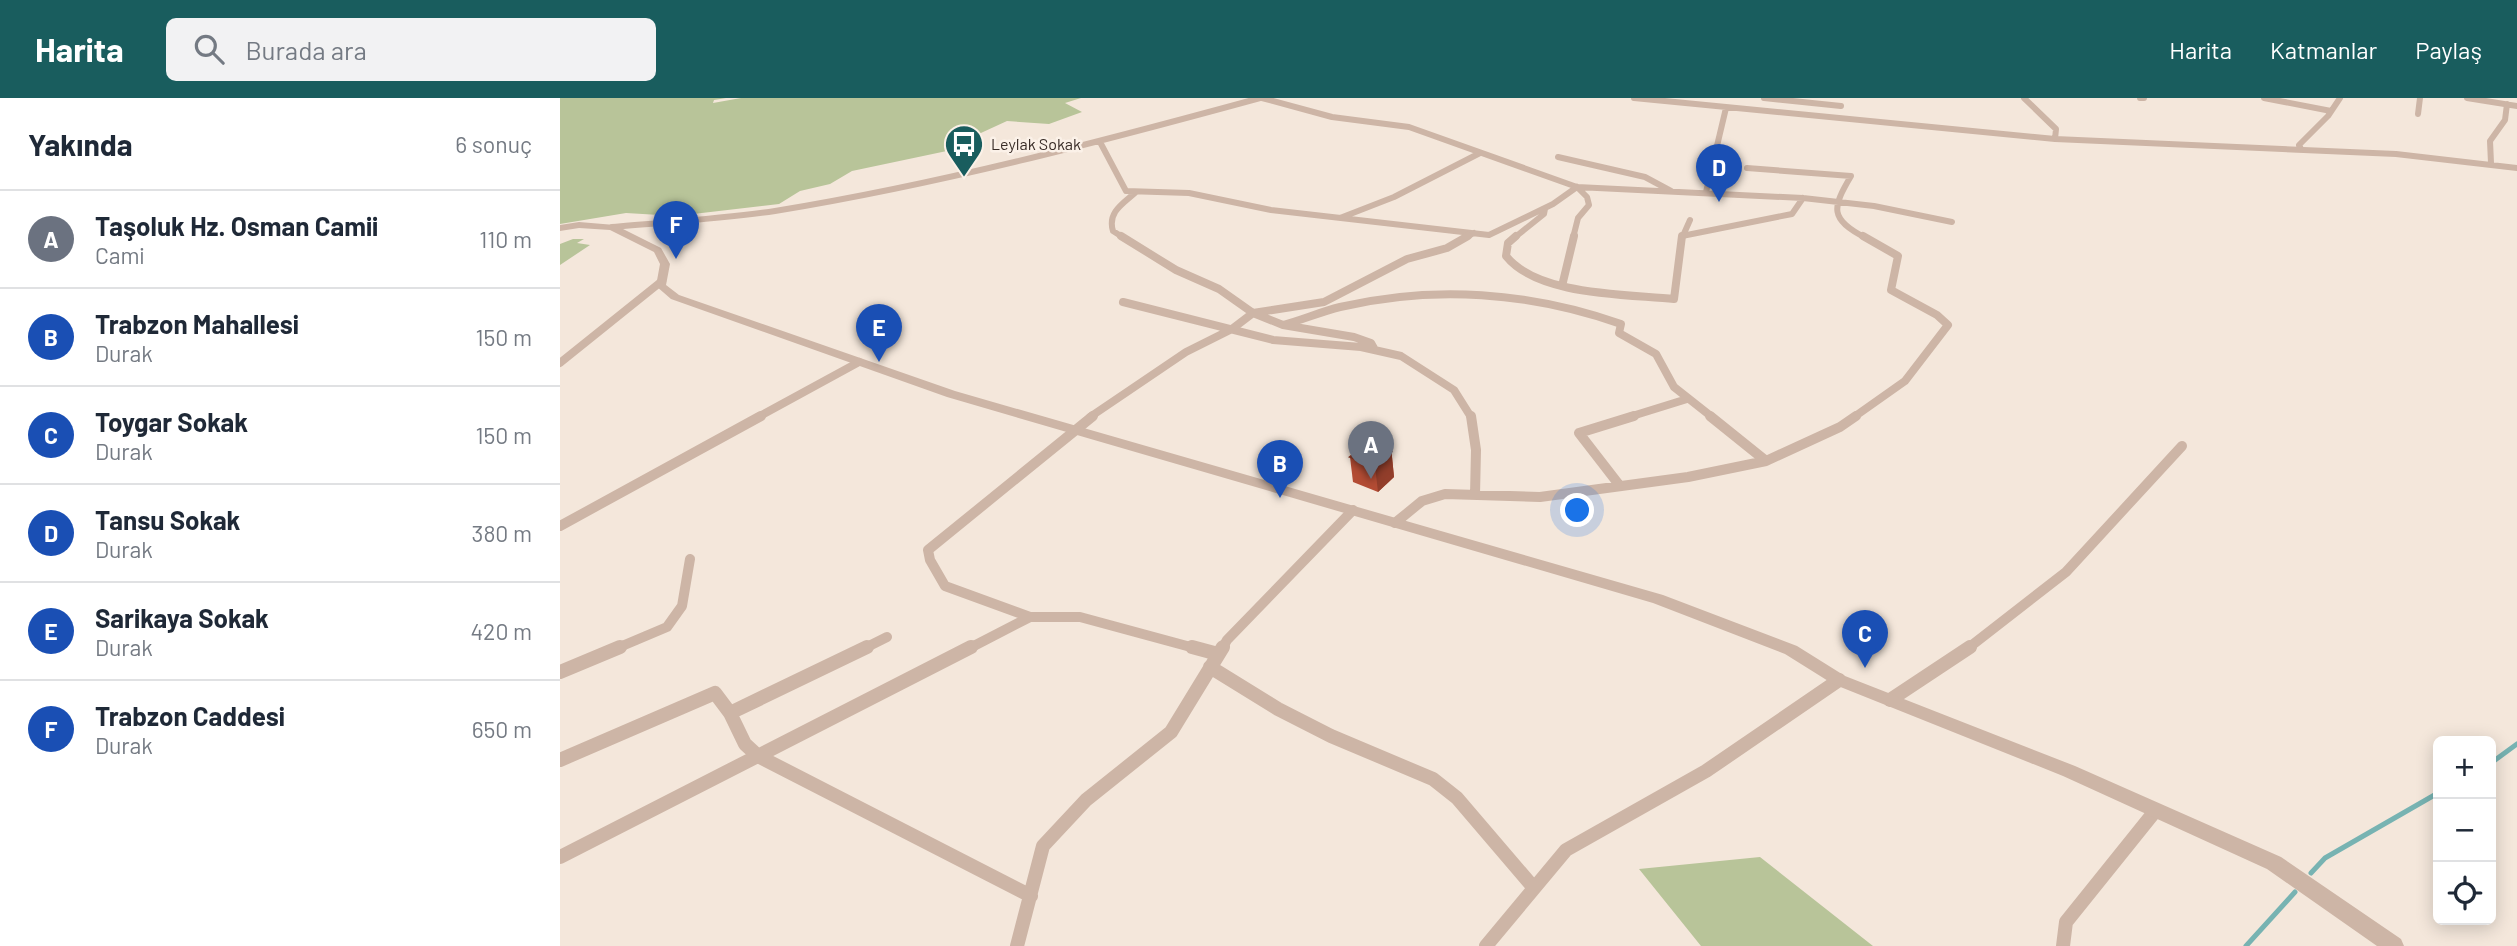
<!DOCTYPE html>
<html lang="tr">
<head>
<meta charset="utf-8">
<style>
  :root { --surface:#fff; --page:#f2f2f3; --text:#1f2937; --muted:#747a83; --line:#e0e1e3; --accent:#195d5e }
  body { margin:0; font-family:Barlow,sans-serif; background:var(--page); color:var(--text) }
  .controls { position:absolute; right:21px; bottom:21px; display:grid; overflow:hidden; border-radius:10px; box-shadow:0 4px 18px #0003 }
  .controls button { width:63px; height:63px; display:grid; place-items:center; padding:0; border:0; border-bottom:2px solid var(--line); background:var(--surface); color:var(--text); font:35px sans-serif }
  .you { position:absolute; left:1018px; top:413px; width:24px; height:24px; margin:-18px; border:5px solid #fff; border-radius:50%; background:#1a73e8; box-shadow:0 0 0 10px #1a73e833 }
  .badge { display:grid; place-items:center; width:46px; height:46px; border-radius:50%; background:var(--accent); color:#fff; font-size:23px; font-weight:700 }
  .pin { position:absolute; translate:-50% -58px; filter:drop-shadow(0 2px 4px #0008) }
  .pin::after { content:''; position:absolute; top:37px; width:24px; height:21px; background:inherit; clip-path:polygon(0 0,100% 0,50% 100%) }
  .list { margin:0; padding:0; list-style:none }
  h2 { display:flex; justify-content:space-between; align-items:center; height:91px; margin:0; padding:0 28px; font-size:30px }
  h2 small { font-size:23px; font-weight:400; color:var(--muted) }
  .list li { display:grid; grid-template-columns:46px 1fr auto; gap:21px; align-items:center; box-sizing:border-box; height:98px; padding:0 28px; border-top:2px solid var(--line) }
  .list b { display:block; font-size:26px; white-space:nowrap }
  .list p { margin:0; font-size:23px; white-space:nowrap; color:var(--muted) }
  .list em { font-size:23px; font-style:normal; color:var(--muted) }
  .icon { flex:none; width:38px; height:38px; fill:none; stroke:currentColor; stroke-width:2; stroke-linecap:round; stroke-linejoin:round }
  .map { position:relative; flex:none; width:1957px; height:848px; overflow:hidden }
  header { display:flex; align-items:center; gap:42px; box-sizing:border-box; height:98px; padding:0 35px; background:var(--accent); color:#fff }
  header strong { font-size:33px }
  nav { display:flex; gap:38px; margin-inline-start:auto; font-size:24px }
  .search { width:490px; height:63px; background:var(--page); display:flex; align-items:center; gap:18px; box-sizing:border-box; padding:0 24px; border-radius:10px; color:var(--muted); font-size:26px }
  main { display:flex }
  aside { flex:1; background:var(--surface) }
  .map>svg:first-child { display:block }
  .green { fill:#b8c499 }
  .lines { fill:none; stroke-linecap:round; stroke-linejoin:round }
  .stream { stroke:#77b3b2; stroke-width:5 }
  .minor-far3 { stroke:#cdb5a6; stroke-width:6 }
  .minor-far2 { stroke:#cdb5a6; stroke-width:8 }
  .minor-far1 { stroke:#cdb5a6; stroke-width:10 }
  .minor { stroke:#cdb5a6; stroke-width:14 }
  .tertiary { fill:#cdb5a6; fill-rule:evenodd }
  .wall { fill:#b34c34 }
  .shaded-wall { fill:#923e2b }
  .building { fill:#d0583d; stroke:#923e2b; stroke-width:2 }
  .labels { text-anchor:middle; stroke-width:5; stroke-linejoin:round; paint-order:stroke }
  .far-poi-label { font-size:16px; fill:#382c27; stroke:#fbf1e8; text-anchor:start }
</style>
</head>
<body>
<header>
<strong>Harita</strong>
<div class="search"><svg class="icon" aria-label="search" viewBox="0 0 24 24"><circle cx="10" cy="10" r="6"/><path d="M15 15l6 6"/></svg>Burada ara</div>
<nav><a>Harita</a><a>Katmanlar</a><a>Paylaş</a></nav>
</header>
<main>
<aside>
<h2>Yakında<small>6 sonuç</small></h2>
<ul class="list">
<li><span class="badge" style="background:#6b7280">A</span><div><b>Taşoluk Hz. Osman Camii</b><p>Cami</p></div><em>110 m</em></li>
<li><span class="badge" style="background:#1a4fb4">B</span><div><b>Trabzon Mahallesi</b><p>Durak</p></div><em>150 m</em></li>
<li><span class="badge" style="background:#1a4fb4">C</span><div><b>Toygar Sokak</b><p>Durak</p></div><em>150 m</em></li>
<li><span class="badge" style="background:#1a4fb4">D</span><div><b>Tansu Sokak</b><p>Durak</p></div><em>380 m</em></li>
<li><span class="badge" style="background:#1a4fb4">E</span><div><b>Sarikaya Sokak</b><p>Durak</p></div><em>420 m</em></li>
<li><span class="badge" style="background:#1a4fb4">F</span><div><b>Trabzon Caddesi</b><p>Durak</p></div><em>650 m</em></li>
</ul>
</aside>
<div class="map">
<svg width="1957" height="848" viewBox="0 0 1957 848">
  <rect width="100%" height="100%" fill="#f4e7db"/>
  <!-- green -->
  <path class="green" d="M0 0H166L154 2 153 5 181 0H521L505 5 522 14 489 26 447 23 410 40 397 42 396 45 403 47 401 50 292 73 270 86 240 93 219 106 116 118 66 115 0 126Z
    M13 141H24L17 145 30 147 0 167V146Z
    M1200 759 1313 848H1141L1079 771Z"/>
  <g class="lines">
    <!-- stream -->
    <path class="stream" d="M1931 665 1957 646
      M1751 775 1765 760 1878 695
      M1686 848 1735 794"/>
    <!-- minor-far3 -->
    <path class="minor-far3" d="M702 0 772 19 849 29 1017 89 1243 100 1314 108 1392 124
      M1074 0 1495 41 1836 56 1957 70
      M1204 0 1281 8
      M1464 0 1496 31 1495 41
      M1580 0H1584
      M1704 0 1771 13
      M1907 0 1957 8
      M1858 16 1860 0
      M540 44 566 93 629 95 711 112 929 137 993 106 1017 89
      M1741 51 1739 47 1768 18 1780 0
      M998 59 1085 79 1111 93
      M1931 65 1930 43 1945 22 1947 6
      M1187 70 1291 78C1272 110 1269 121 1306 140
      M1146 94 1166 10
      M780 120 834 99 920 55
      M52 129C106 124 162 121 215 113 380 86 539 44 700 0
      M1122 138 1232 116 1243 100
      M564 140 553 133C547 114 564 105 576 94
      M905 140 914 135
      M954 140 984 116 985 111
      M1013 140 1018 120 1029 107 1027 99 1017 89
      M1122 140 1130 122"/>
    <!-- minor-far2 -->
    <path class="minor-far2" d="M561 138 616 172 659 191 693 215 723 227 794 239 811 245 815 252
      M956 138 948 145 946 158C978 198 1066 196 1114 201L1122 138
      M1002 188 1014 138
      M563 204 713 242 801 249 841 258 894 292 911 319
      M723 227C742 222 760 214 780 209 874 187 970 194 1061 226L1059 235 1096 256 1114 289 1152 319
      M0 265 102 183
      M198 319 299 264
      M530 319 626 254 672 231 693 215 764 204 847 161 887 150 908 138
      M1069 319 1127 301
      M1294 319 1345 283 1388 227 1377 217 1331 192 1338 158 1303 138"/>
    <!-- minor-far1 -->
    <path class="minor-far1" d="M533 318 368 452 370 462 385 488 470 519H520L638 551
      M911 318 916 352 915 397
      M1150 318 1206 363
      M1060 388 1019 335 1074 318
      M835 425 862 403 885 396 980 399 1128 379 1206 363 1280 329 1296 318
      M0 428 201 318
      M55 551 107 529 122 508 130 461
      M303 551 327 539
      M408 551 470 519
      M662 551 667 542 793 412
      M1407 551 1506 474 1622 348"/>
    <!-- minor -->
    <path class="minor" d="M632 549 658 556
      M650 569 718 611 771 638 873 681 897 700 974 790
      M0 574 60 549
      M1330 602 1410 549
      M170 615 185 646 198 658 471 798
      M0 662 155 595 170 615 307 549
      M0 759 411 549
      M457 848 483 748 526 702 611 634 663 549
      M926 848 1006 752 1146 673 1279 582
      M1503 848 1506 824 1596 712"/>
    <!-- tertiary -->
    <path class="tertiary" d="M19 124 55 127 101 150 110 166 106 187 119 197 395 293 1103 497 1237 548 1285 578 1515 668 1721 759 1841 841 1844 848H1817L1707 771 1503 678 1273 586 1225 556 1093 505 387 299 111 201 96 188 100 166 94 154 50 132 19 130 0 133V127Z"/>
  </g>
  <!-- wall -->
  <path class="wall" d="M811 346 831 349 834 379 818 394 793 384 790 359Z"/>
  <!-- shaded-wall -->
  <path class="shaded-wall" d="M831 349 834 379 818 394 815 368Z"/>
  <!-- building -->
  <path class="building" d="M814 343 831 349 827 353 831 354 815 368 790 359 807 345 811 346Z"/>
  <!-- icons -->
  <defs>
    <g id="bus-pin" transform="scale(2.0125)"><path d="M0 17L-7.5 6A9.5 9.5 0 1 1 7.5 6Z" fill="#195d5e" stroke="#fbf1e8"/><path d="M-5-6H5V4H4V6H2V4H-2V6H-4V4H-5ZM-3.5-4V0h7V-4ZM-3.5 1.2v1.5H-2V1.2ZM2 1.2v1.5H3.5V1.2Z" fill="#fff"/></g>
  </defs>
  <g fill-rule="evenodd">
    <use href="#bus-pin" x="404" y="46"/>
  </g>
  <g class="labels">
    <!-- far-poi labels -->
    <g class="far-poi-label">
      <text x="431" y="52">Leylak Sokak</text>
    </g>
  </g>
</svg>
<div class="controls">
<button>+</button>
<button>−</button>
<button><svg class="icon" aria-label="locate" viewBox="0 0 24 24"><circle cx="12" cy="12" r="6"/><path d="M12 2v4M12 18v4M2 12h4M18 12h4"/></svg></button>
</div>
<div class="you"></div>
<div class="pin badge" style="left:811px;top:381px;background:#6b7280">A</div>
<div class="pin badge" style="left:720px;top:400px;background:#1a4fb4">B</div>
<div class="pin badge" style="left:1305px;top:570px;background:#1a4fb4">C</div>
<div class="pin badge" style="left:1159px;top:104px;background:#1a4fb4">D</div>
<div class="pin badge" style="left:319px;top:264px;background:#1a4fb4">E</div>
<div class="pin badge" style="left:116px;top:161px;background:#1a4fb4">F</div>
</div>
</main>
</body>
</html>
